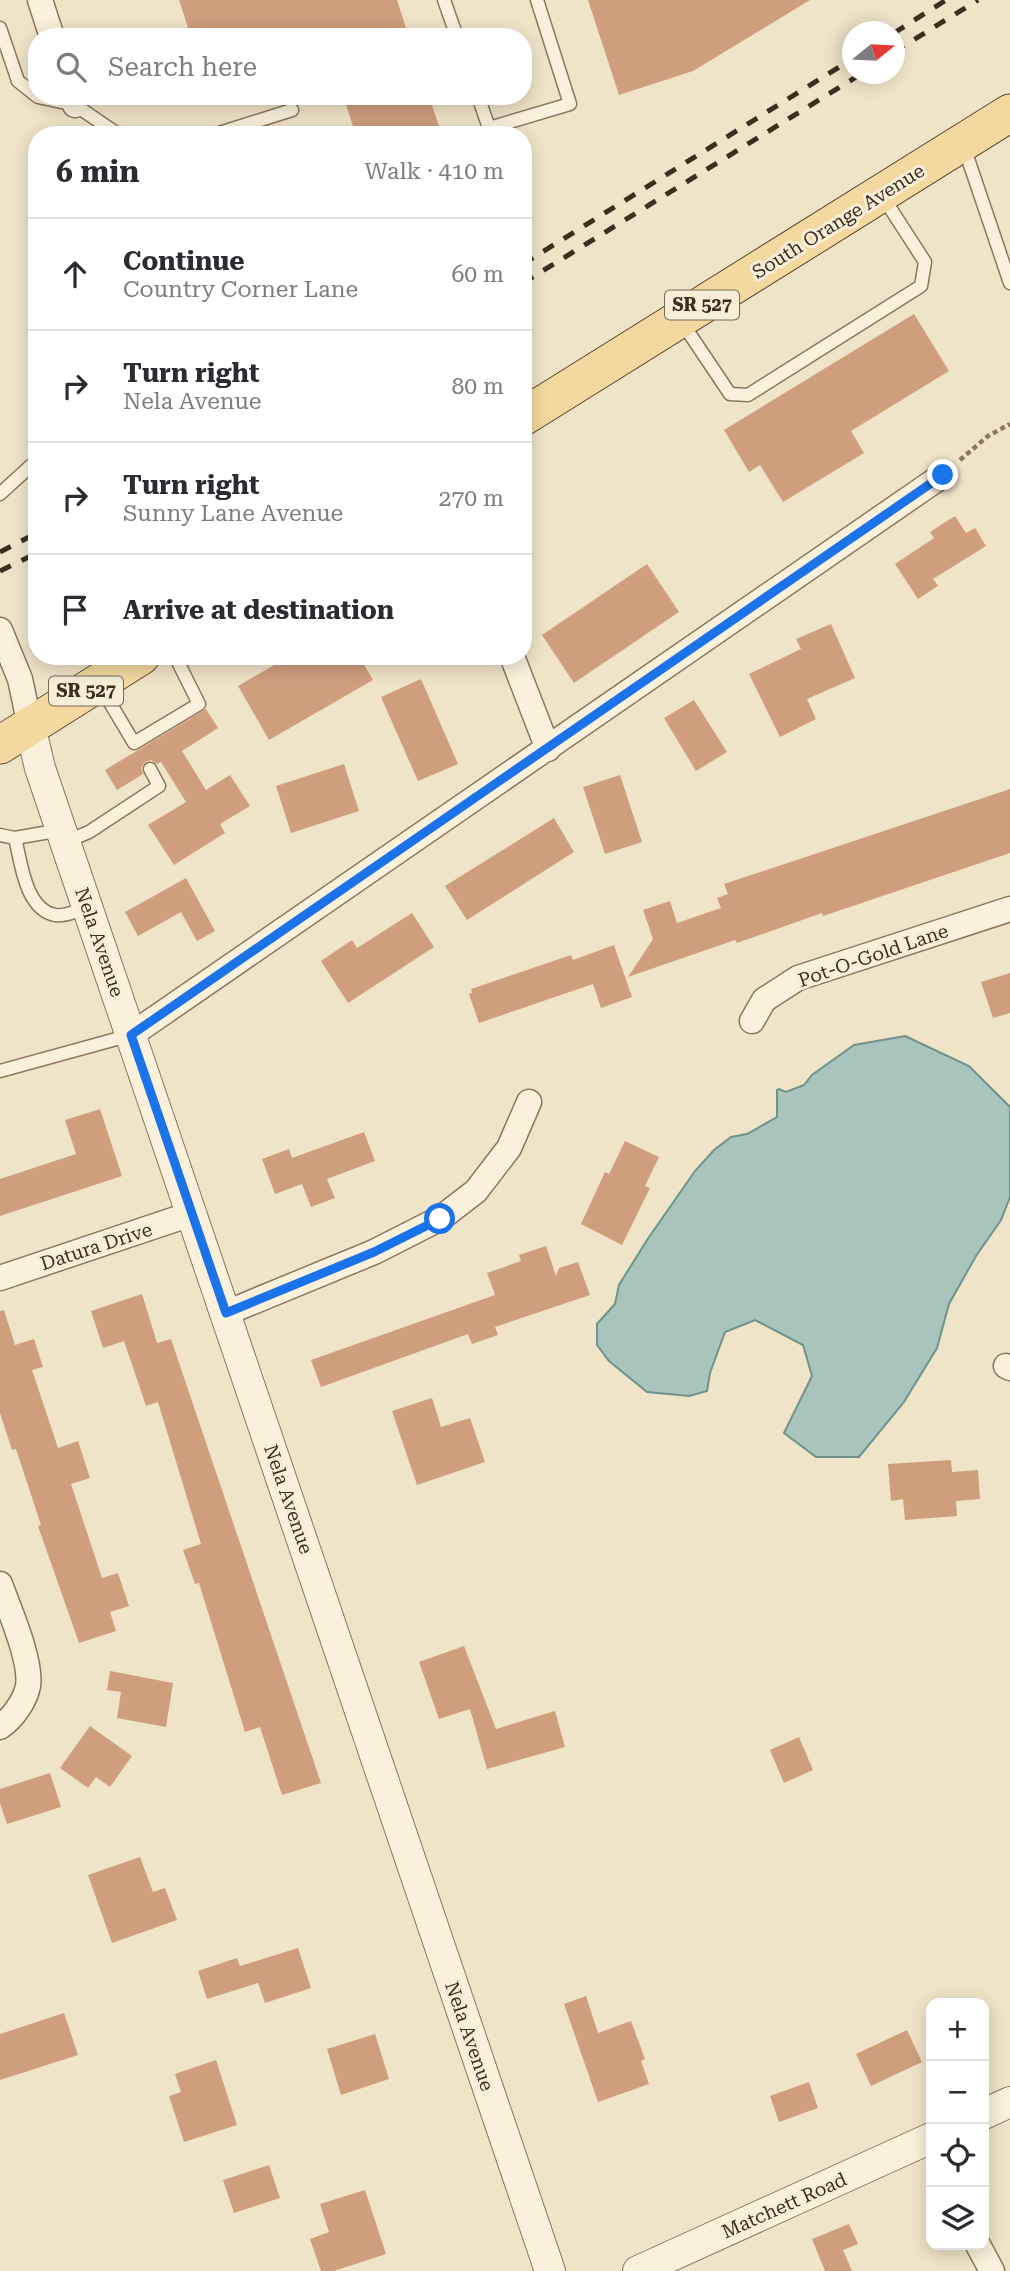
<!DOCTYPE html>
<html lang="en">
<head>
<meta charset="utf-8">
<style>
  :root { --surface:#fff; --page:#f2f2f3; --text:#2b2b33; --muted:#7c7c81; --line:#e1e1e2 }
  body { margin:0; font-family:"Roboto Serif",serif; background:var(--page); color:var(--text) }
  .controls { position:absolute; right:21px; bottom:21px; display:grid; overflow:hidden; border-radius:14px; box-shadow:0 4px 18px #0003 }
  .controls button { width:63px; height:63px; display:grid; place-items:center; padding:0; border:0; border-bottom:2px solid var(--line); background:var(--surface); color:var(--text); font:35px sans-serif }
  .compass { position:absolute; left:842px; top:21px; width:63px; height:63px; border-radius:50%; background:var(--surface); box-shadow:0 4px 18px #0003; rotate:72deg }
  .stop { position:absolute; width:21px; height:21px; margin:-16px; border:5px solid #1a73e8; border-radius:50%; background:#fff }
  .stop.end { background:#1a73e8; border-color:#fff; box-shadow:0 2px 7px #0008 }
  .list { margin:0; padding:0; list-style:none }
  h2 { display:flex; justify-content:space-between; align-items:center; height:91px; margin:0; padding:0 28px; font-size:30px }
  h2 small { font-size:23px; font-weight:400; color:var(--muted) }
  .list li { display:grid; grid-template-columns:46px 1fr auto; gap:21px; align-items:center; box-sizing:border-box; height:112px; padding:0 28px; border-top:2px solid var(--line) }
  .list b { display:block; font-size:26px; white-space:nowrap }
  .list p { margin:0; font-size:23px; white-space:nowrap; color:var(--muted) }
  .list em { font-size:23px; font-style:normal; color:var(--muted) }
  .icon { flex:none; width:38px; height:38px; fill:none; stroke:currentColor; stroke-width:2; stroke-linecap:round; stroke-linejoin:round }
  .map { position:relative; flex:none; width:1010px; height:2271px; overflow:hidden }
  .search { position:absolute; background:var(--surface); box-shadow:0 4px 18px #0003; left:28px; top:28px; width:504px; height:77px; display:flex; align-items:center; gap:18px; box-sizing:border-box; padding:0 24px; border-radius:28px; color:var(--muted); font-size:26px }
  .panel { position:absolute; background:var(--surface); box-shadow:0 4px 18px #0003; left:28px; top:126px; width:504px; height:539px; border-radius:28px }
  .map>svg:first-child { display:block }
  .water { fill:#a9c4bc; stroke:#6f938a; stroke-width:2 }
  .building { fill:#cf9f7d }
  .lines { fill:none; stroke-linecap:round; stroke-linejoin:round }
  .service-casing { stroke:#8d765c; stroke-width:15 }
  .minor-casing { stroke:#8d765c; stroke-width:27 }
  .tertiary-casing { stroke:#8d765c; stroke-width:32 }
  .primary-casing { stroke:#5b4430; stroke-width:39 }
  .path { stroke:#8d765c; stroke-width:4.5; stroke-dasharray:5 3.5; stroke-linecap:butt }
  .service { stroke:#faf1dc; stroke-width:12 }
  .minor { stroke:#faf1dc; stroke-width:24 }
  .tertiary { stroke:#faf1dc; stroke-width:30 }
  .primary { stroke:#f3d9a0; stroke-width:37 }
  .rail { stroke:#3d2e20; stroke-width:5; stroke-dasharray:12 12; stroke-linecap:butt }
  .route { stroke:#1a73e8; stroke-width:9 }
  .labels { text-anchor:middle; stroke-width:6; stroke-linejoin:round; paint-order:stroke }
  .shield { fill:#f7eed8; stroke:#756857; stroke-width:2 }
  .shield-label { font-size:18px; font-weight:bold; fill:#3d2e20 }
  .street-label { font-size:19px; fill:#3d2e20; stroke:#f7eed8 }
</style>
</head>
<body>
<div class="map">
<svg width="1010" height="2271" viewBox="0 0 1010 2271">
  <rect width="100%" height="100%" fill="#f0e4c8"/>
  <!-- water -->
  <path class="water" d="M905 1036 969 1066 1010 1107V1197L1001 1220 976 1256 949 1304 937 1348 904 1402 859 1457H816L784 1433 812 1376 803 1345 755 1320 725 1332 710 1373 707 1391 689 1396 647 1392 609 1361 597 1345V1324L615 1304 619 1285 647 1240 695 1171 714 1150 731 1137 747 1134 777 1117V1090L779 1089 786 1092 804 1085 812 1075 854 1045Z"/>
  <!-- building -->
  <path class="building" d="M179 0H397L409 37H191Z
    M588 0H810L693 71 619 95Z
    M343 96H429L442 135H356Z
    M914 314 949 371 851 431 864 453 783 502 760 465 749 472 724 430Z
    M955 516 966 533 975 528 986 546 933 579 938 586 918 599 895 564 934 538 930 532Z
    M647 564 679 612 574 683 542 635Z
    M831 624 855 678 807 699 816 719 780 737 749 674 801 649 796 639Z
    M290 656H359L373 680 269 740 238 686Z
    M421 679 458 764 418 781 381 697Z
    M694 700 727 752 696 771 664 718Z
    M206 709 218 728 182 751 206 790 230 775 250 806 220 824 225 833 174 865 148 825 186 802 161 762 157 764 151 760 145 762 141 768 143 774 117 790 105 770Z
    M344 764 359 811 291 833 276 786Z
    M620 775 642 842 605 854 583 787Z
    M1010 789V853L823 916 822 913 737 943 735 940 628 977 653 939 643 910 670 901 677 923 721 908 717 898 728 894 724 884Z
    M554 818 574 852 467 920 445 886Z
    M186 878 215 931 197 941 181 912 138 936 125 912Z
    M412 913 434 947 348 1003 321 961 352 940 357 948Z
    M614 945 632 997 601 1008 593 984 479 1023 469 994 472 993 471 989 571 955 573 960Z
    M1010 973V1013L993 1018 981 982Z
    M100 1109 122 1176 0 1216V1179L76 1154 65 1120Z
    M364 1132 375 1161 327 1179 335 1198 311 1207 302 1184 275 1194 262 1159 289 1149 292 1158Z
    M625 1141 659 1157 645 1186 650 1188 622 1245 581 1224 605 1172 609 1174Z
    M546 1246 556 1276 559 1268 578 1262 590 1295 495 1327 498 1335 472 1344 468 1334 321 1387 311 1360 495 1295 487 1273 521 1261 519 1255Z
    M142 1294 157 1343 171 1339 321 1783 282 1795 260 1727 245 1732 199 1583 195 1584 183 1550 201 1544 158 1402 146 1406 124 1341 103 1348 91 1311Z
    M4 1310 15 1345 34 1339 43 1367 32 1370 58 1448 78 1441 90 1478 71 1484 102 1578 118 1573 129 1606 110 1612 116 1631 79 1643 38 1526 41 1525 16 1449 12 1450 0 1413V1311Z
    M432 1398 441 1427 470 1418 485 1462 417 1485 392 1411Z
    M951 1460 952 1472 978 1470 980 1499 956 1501 957 1516 905 1520 903 1499 891 1501 888 1464Z
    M464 1646 496 1729 555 1711 565 1747 487 1769 470 1709 439 1719 419 1662Z
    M110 1671 173 1683 166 1727 117 1718 121 1692 107 1690Z
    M90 1726 132 1756 110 1787 96 1777 88 1788 60 1768Z
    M799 1737 813 1770 784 1783 770 1750Z
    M50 1773 61 1807 7 1824 0 1803V1789Z
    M140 1857 153 1892 165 1888 177 1920 112 1943 88 1875Z
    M298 1948 311 1988 265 2003 258 1983 207 1999 198 1971 237 1958 240 1966Z
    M586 1996 598 2033 631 2021 645 2059 641 2061 649 2084 598 2102 564 2004Z
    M64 2013 78 2055 0 2080V2034Z
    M907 2030 922 2062 871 2086 856 2054Z
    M375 2034 389 2079 341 2095 327 2049Z
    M216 2060 237 2125 184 2142 169 2096 181 2092 175 2074Z
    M809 2082 818 2108 779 2122 770 2096Z
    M269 2165 280 2198 234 2213 223 2180Z
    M365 2190 386 2254 334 2271H321L310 2239 329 2232 320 2204Z
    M849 2224 858 2244 843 2250 852 2271H825L812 2239Z"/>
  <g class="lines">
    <!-- service casing -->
    <g class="service-casing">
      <path id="service" d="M444 0 457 37
        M0 28 18 81 38 97 75 105 119 135
        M478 96 489 128 570 104 537 0
        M213 135 292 110
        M964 147 1010 283
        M681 321 730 394 748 395 921 286 925 262 883 197
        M0 494 37 460
        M100 686 134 743 199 704 175 656
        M0 835 15 838 61 830
        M15 838C21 862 25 909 55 915 64 917 79 910 88 908
        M65 842 89 832 159 786 150 769
        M0 1071 131 1035"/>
    </g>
    <!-- minor casing -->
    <g class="minor-casing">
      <path id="minor" d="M40 0 52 37
        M72 96 75 105
        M0 630 20 679 30 726
        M512 656 548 749
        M752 1021 764 1000 798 978 1010 909
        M131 1035 943 475
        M0 1278 191 1214
        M226 1313 374 1252 441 1218 476 1191 509 1148 529 1102
        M1006 1366 1010 1368
        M0 1584C9 1609 32 1661 28 1686 25 1701 13 1718 0 1727
        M978 2245 992 2271"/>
    </g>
    <!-- tertiary casing -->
    <g class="tertiary-casing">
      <path id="tertiary" d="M30 726 40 768 550 2271
        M984 2114 1010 2102
        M638 2271 931 2138"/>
    </g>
    <!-- primary casing -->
    <g class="primary-casing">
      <path id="primary" d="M523 417 1010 113
        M0 745 141 656"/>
    </g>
    <!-- path -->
    <path class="path" d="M960 460 988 436 1010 424"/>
    <!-- service -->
    <use href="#service" class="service"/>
    <!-- minor -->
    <use href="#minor" class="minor"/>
    <!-- tertiary -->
    <use href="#tertiary" class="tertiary"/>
    <!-- primary -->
    <use href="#primary" class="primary"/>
    <!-- rail -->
    <path class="rail" d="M894 33 946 0
      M894 52 978 0
      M523 264 852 59
      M523 283 861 74
      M0 552 37 533
      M0 571 37 553"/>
  </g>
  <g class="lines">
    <!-- route -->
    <path class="route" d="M440 1219 374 1252 226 1313 131 1035 943 475"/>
  </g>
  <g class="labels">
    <!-- shield labels -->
    <g class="shield">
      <rect x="665" y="290.5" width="74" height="29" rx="5"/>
      <rect x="49" y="676.5" width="74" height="29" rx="5"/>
    </g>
    <g class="shield-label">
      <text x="702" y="311">SR 527</text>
      <text x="86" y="697">SR 527</text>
    </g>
    <!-- street labels -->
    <g class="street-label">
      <text transform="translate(838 221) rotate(-32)" y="7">South Orange Avenue</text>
      <text transform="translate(100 942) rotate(71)" y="7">Nela Avenue</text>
      <text transform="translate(873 955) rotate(-19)" y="7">Pot-O-Gold Lane</text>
      <text transform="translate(96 1246) rotate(-18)" y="7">Datura Drive</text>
      <text transform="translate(289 1499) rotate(71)" y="7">Nela Avenue</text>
      <text transform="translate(470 2036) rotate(71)" y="7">Nela Avenue</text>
      <text transform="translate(784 2205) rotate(-24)" y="7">Matchett Road</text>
    </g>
  </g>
</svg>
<div class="controls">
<button>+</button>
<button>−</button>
<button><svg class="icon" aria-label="locate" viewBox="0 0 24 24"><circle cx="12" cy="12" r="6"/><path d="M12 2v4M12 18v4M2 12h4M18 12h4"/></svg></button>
<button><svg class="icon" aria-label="layers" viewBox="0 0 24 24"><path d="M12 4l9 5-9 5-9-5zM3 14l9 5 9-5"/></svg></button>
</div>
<svg class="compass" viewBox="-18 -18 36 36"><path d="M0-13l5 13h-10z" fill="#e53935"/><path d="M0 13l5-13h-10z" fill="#7c7c81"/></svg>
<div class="stop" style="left:440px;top:1219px"></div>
<div class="stop end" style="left:943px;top:475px"></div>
<div class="search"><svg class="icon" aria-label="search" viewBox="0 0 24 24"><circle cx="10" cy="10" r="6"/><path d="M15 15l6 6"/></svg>Search here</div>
<section class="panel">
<h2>6 min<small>Walk · 410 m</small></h2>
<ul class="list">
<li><svg class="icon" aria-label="ahead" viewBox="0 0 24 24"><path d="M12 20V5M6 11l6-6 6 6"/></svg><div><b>Continue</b><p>Country Corner Lane</p></div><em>60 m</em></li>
<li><svg class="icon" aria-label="right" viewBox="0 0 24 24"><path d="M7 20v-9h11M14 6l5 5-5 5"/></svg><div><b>Turn right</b><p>Nela Avenue</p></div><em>80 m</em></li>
<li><svg class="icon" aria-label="right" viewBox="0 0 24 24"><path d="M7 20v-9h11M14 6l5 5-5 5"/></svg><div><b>Turn right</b><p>Sunny Lane Avenue</p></div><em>270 m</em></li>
<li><svg class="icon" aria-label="arrive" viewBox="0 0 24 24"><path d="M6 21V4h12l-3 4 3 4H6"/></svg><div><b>Arrive at destination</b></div></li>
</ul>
</section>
</div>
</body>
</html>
